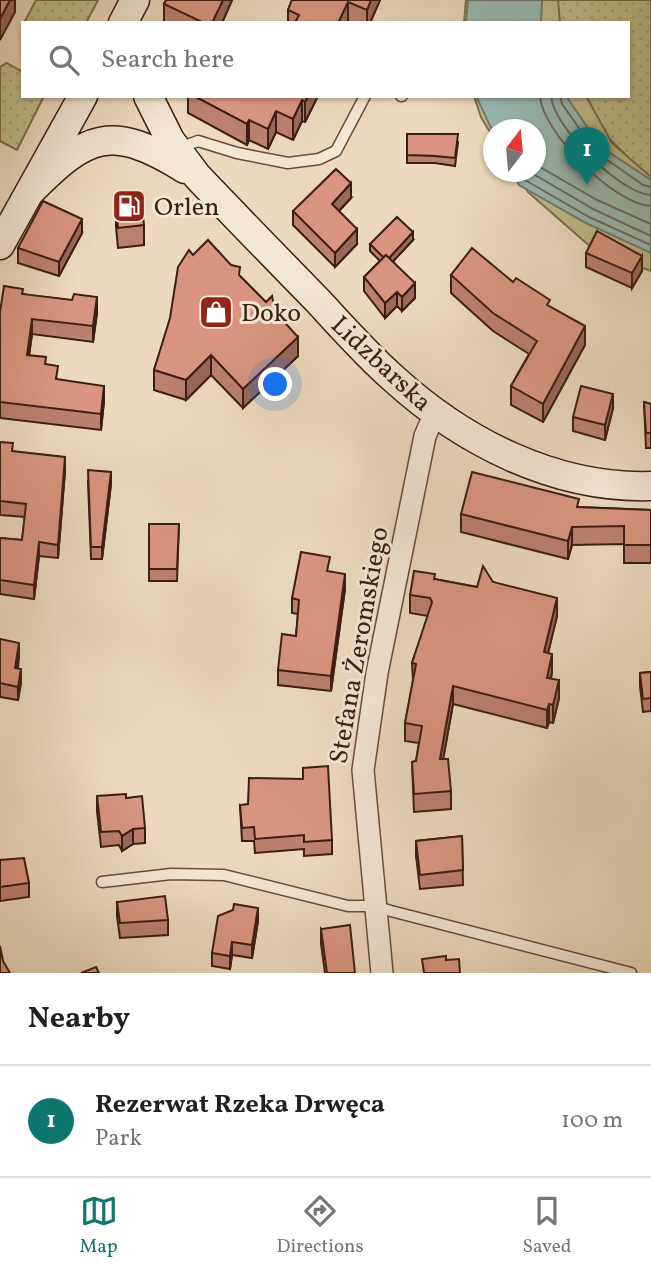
<!DOCTYPE html>
<html lang="en">
<head>
<meta charset="utf-8">
<style>
  :root { --surface:#fff; --page:#f2f2f2; --text:#202124; --muted:#757577; --line:#e0e0e0; --accent:#0f766e }
  body { margin:0; font-family:Vollkorn,serif; background:var(--page); color:var(--text) }
  .compass { position:absolute; left:483px; top:119px; width:63px; height:63px; border-radius:50%; background:var(--surface); box-shadow:0 2px 5px #0004; rotate:16deg }
  .you { position:absolute; left:276px; top:385px; width:24px; height:24px; margin:-18px; border:5px solid #fff; border-radius:50%; background:#1a73e8; box-shadow:0 0 0 10px #1a73e833 }
  .badge { display:grid; place-items:center; width:46px; height:46px; border-radius:50%; background:var(--accent); color:#fff; font-size:23px; font-weight:700 }
  .pin { position:absolute; translate:-50% -58px; filter:drop-shadow(0 2px 4px #0008) }
  .pin::after { content:''; position:absolute; top:37px; width:24px; height:21px; background:inherit; clip-path:polygon(0 0,100% 0,50% 100%) }
  .list { margin:0; padding:0; list-style:none }
  h2 { display:flex; justify-content:space-between; align-items:center; height:91px; margin:0; padding:0 28px; font-size:30px }
  h2 small { font-size:23px; font-weight:400; color:var(--muted) }
  .list li { display:grid; grid-template-columns:46px 1fr auto; gap:21px; align-items:center; box-sizing:border-box; height:112px; padding:0 28px; border-top:2px solid var(--line) }
  .list b { display:block; font-size:26px; white-space:nowrap }
  .list p { margin:0; font-size:23px; white-space:nowrap; color:var(--muted) }
  .list em { font-size:23px; font-style:normal; color:var(--muted) }
  .icon { flex:none; width:38px; height:38px; fill:none; stroke:currentColor; stroke-width:2; stroke-linecap:round; stroke-linejoin:round }
  .map { position:relative; flex:none; width:651px; height:973px; overflow:hidden }
  .search { position:absolute; background:var(--surface); box-shadow:0 2px 5px #0004; left:21px; right:21px; top:21px; height:77px; display:flex; align-items:center; gap:18px; box-sizing:border-box; padding:0 24px; border-radius:0px; color:var(--muted); font-size:26px }
  .sheet { height:203px; background:var(--surface) }
  nav { display:flex; justify-content:space-around; align-items:center; box-sizing:border-box; height:98px; border-top:2px solid var(--line); background:var(--surface); font-size:19px; color:var(--muted) }
  nav a { display:grid; justify-items:center; gap:4px }
  nav .on { color:var(--accent) }
  .map>svg:first-child { display:block }
  .grass { fill:url(#grass-dots); stroke:#7d6e4f; stroke-width:2 }
  .park { fill:#bebe8d; stroke:#7d6e4f; stroke-width:2 }
  .water { fill:#99bab4; stroke:#747b73; stroke-width:2 }
  .lines { fill:none; stroke-linecap:round; stroke-linejoin:round }
  .shore { stroke:#6a6c62; stroke-width:2 }
  .lane-casing { stroke:#684c3c; stroke-width:13 }
  .street-casing { stroke:#684c3c; stroke-width:24 }
  .secondary-casing { stroke:#3c1d11; stroke-width:31 }
  .lane { stroke:#f3e7d5; stroke-width:10 }
  .street { stroke:#f3e7d5; stroke-width:21 }
  .secondary { stroke:#f3e7d5; stroke-width:28 }
  .wall { fill:#bb806e; stroke:#3c1d11; stroke-width:2 }
  .shaded-wall { fill:#98685a; stroke:#3c1d11; stroke-width:2 }
  .building { fill:#d99580; stroke:#3c1d11; stroke-width:2 }
  .labels { text-anchor:middle; stroke-width:6; stroke-linejoin:round; paint-order:stroke }
  .poi-label { font-size:26px; fill:#3c1d11; stroke:#f3e7d5; text-anchor:start }
  .street-label { font-size:26px; fill:#3c1d11; stroke:#f3e7d5 }
</style>
</head>
<body>
<div class="map">
<svg width="651" height="973" viewBox="0 0 651 973">
  <defs>
    <pattern id="grass-dots" width="8" height="8" patternUnits="userSpaceOnUse" patternTransform="scale(1.75)"><rect width="8" height="8" fill="#bebe8d"/><path d="M2 2h.1M6 6h.1" fill="none" stroke="#a4a379" stroke-width="1.8" stroke-linecap="round"/></pattern>
  </defs>
  <rect width="100%" height="100%" fill="#eddabe"/>
  <filter id="stains"><feTurbulence type="fractalNoise" baseFrequency=".00286" numOctaves="4"/><feColorMatrix values="0 0 0 0 .2 0 0 0 0 .09 0 0 0 0 .02 0 0 0 .5 -.17"/></filter>
  <radialGradient id="worn" r=".72"><stop offset=".6" stop-color="#630" stop-opacity="0"/><stop offset="1" stop-color="#630" stop-opacity=".3"/></radialGradient>
  <!-- grass -->
  <path class="grass" d="M36 0H98L86 23H24Z
    M542 0H651V180L566 96H628V23H541Z
    M7 63 23 72V96H44L17 150 0 141V67Z"/>
  <!-- park -->
  <path class="park" d="M466 0H558L560 23H464Z
    M474 96H586L612 143 651 177V271L593 249 528 192 515 172H536V130H494L493 137 481 117Z"/>
  <!-- water -->
  <path class="water" d="M468 0H542L541 23H466Z
    M476 96H566L601 147 651 180V253L586 223 519 185 513 172H536V130H494L493 132Z"/>
  <g class="lines">
    <!-- shore -->
    <path class="shore" d="M540 96C542 132 615 205 651 206
      M551 96C553 127 621 194 651 195
      M560 96 562 104 596 152 643 185 651 187
      M536 159 540 167 597 200 651 224
      M520 172 525 180 589 217 651 245
      M530 172 593 209 651 236"/>
    <!-- lane casing -->
    <g class="lane-casing">
      <path id="lane" d="M401 96H402
        M179 148 198 141 237 153 288 163 319 159 336 151 365 96
        M102 882 171 874 224 875 348 906H374L391 911 631 973"/>
    </g>
    <!-- street casing -->
    <g class="street-casing">
      <path id="street" d="M382 973 363 770 377 673 425 436 435 413"/>
    </g>
    <!-- secondary casing -->
    <g class="secondary-casing">
      <path id="secondary" d="M123 23 135 0
        M148 96 170 140 197 176C237 218 278 260 319 302 343 328 367 355 393 378 463 442 555 489 651 486
        M29 193C87 134 111 123 185 169
        M0 245 83 96"/>
    </g>
    <!-- lane -->
    <use href="#lane" class="lane"/>
    <!-- street -->
    <use href="#street" class="street"/>
    <!-- secondary -->
    <use href="#secondary" class="secondary"/>
  </g>
  <!-- wall -->
  <path class="wall" d="M166 0H232L222 23H164V4Z
    M292 0H380L370 23H288V10Z
    M188 96H318L305 122 302 121 293 140 276 132 268 149 249 140 247 145 188 113Z
    M407 134 458 142 455 166 435 163H407Z
    M351 198 339 211 357 244 335 267 293 225V211Z
    M116 207 144 225V245L118 248 116 227Z
    M82 233 59 276 18 263V248Z
    M413 240 393 261 415 298 402 311 397 306 385 318 364 291V277L380 261 370 251V244Z
    M586 253 642 271 632 288 586 267Z
    M193 255 240 276 275 312 298 356 243 408 211 375 186 400 154 390V370Z
    M451 275 513 282 550 307 585 345 543 422 511 405V386L529 354 493 331 451 293Z
    M23 294 97 313 93 342 32 334 29 355 46 364 58 380 104 401 101 430 0 418V312Z
    M644 402 651 404V448H646Z
    M613 408 605 440 573 431V417Z
    M0 442 13 451 65 471 58 558 39 556 34 599 0 594V538L22 540 25 517 0 515Z
    M88 481 111 484 102 559H91Z
    M579 507 651 510V563H624V544L572 545 568 559 461 532V514Z
    M149 524H179L177 581H149Z
    M330 572 345 589 331 691 278 685V670L296 636 298 614 292 613V598Z
    M435 579 477 587 493 582 557 616 548 653 552 672 551 679 559 698 553 723 549 722 547 728 453 704 443 759 451 791V809L414 812 412 762 416 761 419 743 405 741V723L413 681 412 663 428 616 410 613V595Z
    M0 639 19 656 18 668 21 682 18 700 0 697Z
    M651 672V711L643 712 640 686V673Z
    M97 796 126 798 145 828V843L133 844 122 851 119 845 101 847 97 811Z
    M240 805 332 840V854L304 856V849L255 853 254 841H242Z
    M462 836 463 885 420 889 416 856V841Z
    M0 860 29 883V897L0 901Z
    M117 902 168 920V935L120 938 117 916Z
    M233 910 258 921 252 958 232 955 230 969 212 966V953Z
    M321 929 355 973H325L321 944Z"/>
  <!-- shaded-wall -->
  <path class="shaded-wall" d="M10 0H15V12L0 40V19Z
    M223 0H232L222 23H212Z
    M371 0H380L370 23H367V10Z
    M348 2V23H338Z
    M308 96H318L305 122V102Z
    M302 100V121L293 140V119Z
    M276 111V132L268 149V129Z
    M249 120V140L247 145V124Z
    M351 183V198L332 218V204Z
    M82 219V233L59 276V262Z
    M357 229V244L335 267V253Z
    M413 232V240L387 268V260Z
    M642 256V271L632 288V273Z
    M415 283V298L402 311V297Z
    M397 292V306L385 318V303Z
    M97 297V313L93 342V326Z
    M32 319V334L27 370V355Z
    M585 326V345L543 422V404Z
    M298 337V356L243 408V389Z
    M211 355V375L186 400V380Z
    M104 386V401L101 430V414Z
    M613 394V408L605 440V425Z
    M65 457V471L58 558V545Z
    M111 472V484L102 559V547Z
    M572 527V545L568 559V541Z
    M39 542V556L34 599V585Z
    M345 574V589L331 691V676Z
    M557 598V616L544 670V652Z
    M19 643V656L15 682V668Z
    M552 654V672L547 696V678Z
    M21 669V682L18 700V687Z
    M559 680V698L553 723V705Z
    M453 686V704L440 777V759Z
    M549 704V722L547 728V710Z
    M133 829V844L122 851V836Z
    M258 908V921L252 958V945Z
    M232 942V955L230 969V956Z"/>
  <!-- building -->
  <path class="building" d="M0 0H10L0 19Z
    M166 0H223L212 23H204L164 4Z
    M292 0H371L367 10 348 2 338 23H295L299 15 288 10Z
    M194 96H308L305 102 302 100 293 119 276 111 268 129 249 120 247 124Z
    M407 134H458L455 158 435 156 407 155Z
    M336 169 351 183 332 204 357 229 335 253 293 211Z
    M43 201 82 219 59 262 18 248Z
    M137 204 142 207 144 225 118 228 116 207Z
    M397 217 413 232 389 258 386 255 383 257 370 244Z
    M597 231 642 256 632 273 586 253Z
    M208 240 231 265 240 267 239 275 266 302 272 296 275 312 298 337 243 389 211 355 186 380 154 370 170 318 178 267 189 250 193 255Z
    M472 248 513 282 516 278 550 300 547 305 585 326 543 404 511 386 537 341 493 313 451 275Z
    M386 255 415 283 402 297 397 292 385 303 364 277Z
    M4 286 23 289 22 294 72 300 74 294 97 297 93 326 32 319 27 355 46 357 45 364 58 366 56 379 104 386 101 414 0 402V312Z
    M581 386 613 394 605 425 573 417Z
    M644 402 651 404V433H646Z
    M0 442 13 443 12 451 65 457 58 545 39 542 34 585 0 580V538L22 540 26 504 0 501Z
    M88 470 111 472 102 547H91Z
    M472 472 579 499 577 507 651 510V545H624V526L572 527 568 541 461 514Z
    M149 524H179L177 569H149Z
    M301 552 330 557 327 571 345 574 331 676 278 670 282 634 296 636 299 600 292 598Z
    M483 566 493 582 557 598 544 652 552 654 547 678 559 680 553 705 549 704 547 710 453 686 440 759H448L451 791 414 794 412 762 416 761 422 726 405 723 416 664 412 663 432 602 430 598 410 595 414 571 435 574 434 579 477 587Z
    M0 639 19 643 15 668 21 669 18 687 0 683Z
    M651 672V698L643 699 640 673Z
    M328 766 332 840 304 842V835L255 839 254 827 242 828 240 805 248 804 249 778 303 779V768Z
    M126 794V798L142 796 145 828 133 829 122 836 119 831 101 832 97 796Z
    M462 836 463 870 420 875 416 841Z
    M24 858 29 883 0 887V860Z
    M165 896 168 920 120 923 117 902Z
    M234 904 258 908 252 945 232 942 230 956 212 953 218 916 233 910Z
    M350 925 355 973H327L321 929Z
    M0 946 3 961 10 973H0Z
    M446 956V960L459 959 460 973H424L422 959Z
    M96 967 99 973H81Z"/>
  <!-- icons -->
  <defs>
    <g id="fuel-square" transform="scale(1.75)"><rect x="-9" y="-9" width="18" height="18" rx="4" fill="#8f2418" stroke="#f3e7d5"/><path d="M-5.5-6h7V0h2V4h1.3V-2.5L3-4.5l.8-.8L6-3V5H2.5V1h-1V6h-7ZM-4.2-4.7v3.2H.2V-4.7Z" fill="#fff"/></g>
    <g id="shop-square" transform="scale(1.75)"><rect x="-9" y="-9" width="18" height="18" rx="4" fill="#8f2418" stroke="#f3e7d5"/><path d="M-5-2.5h2.3a2.7 3.5 0 0 1 5.4 0H5L5.5 6h-11ZM-1.5-2.5h3a1.5 2.3 0 0 0-3 0Z" fill="#fff"/></g>
  </defs>
  <g fill-rule="evenodd">
    <use href="#fuel-square" x="129" y="206"/>
    <use href="#shop-square" x="216" y="312"/>
  </g>
  <g class="labels">
    <!-- poi labels -->
    <g class="poi-label">
      <text x="154" y="215">Orlen</text>
      <text x="241" y="321">Doko</text>
    </g>
    <!-- street labels -->
    <g class="street-label">
      <text transform="translate(382 363) rotate(43)" y="9">Lidzbarska</text>
      <text transform="translate(358 645) rotate(-80)" y="9">Stefana Żeromskiego</text>
    </g>
  </g>
  <rect width="100%" height="100%" filter="url(#stains)"/>
  <rect width="100%" height="100%" fill="url(#worn)"/>
</svg>
<svg class="compass" viewBox="-18 -18 36 36"><path d="M0-13l5 13h-10z" fill="#e53935"/><path d="M0 13l5-13h-10z" fill="#757577"/></svg>
<div class="you"></div>
<div class="pin badge" style="left:587px;top:185px">1</div>
<div class="search"><svg class="icon" aria-label="search" viewBox="0 0 24 24"><circle cx="10" cy="10" r="6"/><path d="M15 15l6 6"/></svg>Search here</div>
</div>
<section class="sheet">
<h2>Nearby<small></small></h2>
<ul class="list">
<li><span class="badge">1</span><div><b>Rezerwat Rzeka Drwęca</b><p>Park</p></div><em>100 m</em></li>
</ul>
</section>
<nav>
<a class="on"><svg class="icon" aria-label="map" viewBox="0 0 24 24"><path d="M3 6l6-2 6 2 6-2v14l-6 2-6-2-6 2zM9 4v14M15 6v14"/></svg>Map</a>
<a><svg class="icon" aria-label="directions" viewBox="0 0 24 24"><path d="M12 3l9 9-9 9-9-9zM9 14v-3h6M13 9l2 2-2 2"/></svg>Directions</a>
<a><svg class="icon" aria-label="saved" viewBox="0 0 24 24"><path d="M7 4h10v16l-5-4-5 4z"/></svg>Saved</a>
</nav>
</body>
</html>
